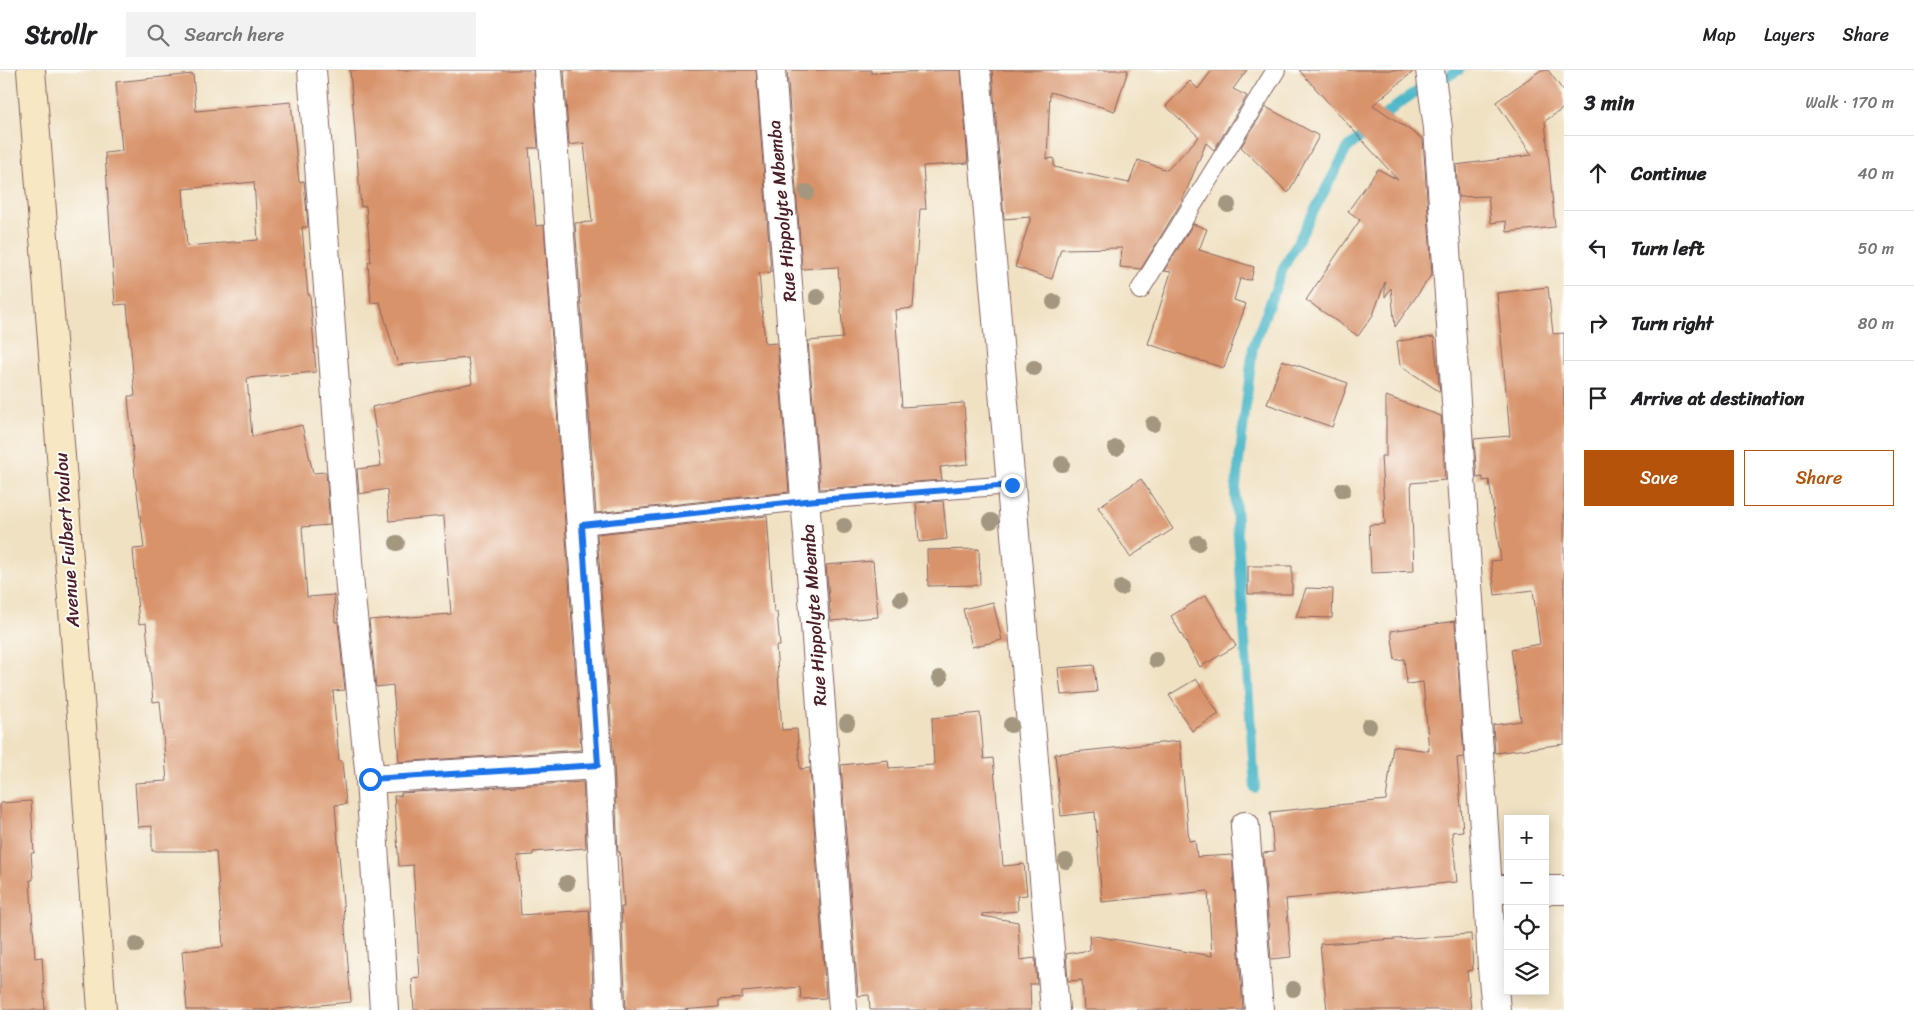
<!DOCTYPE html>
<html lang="en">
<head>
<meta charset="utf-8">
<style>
  :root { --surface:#fff; --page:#f2f2f2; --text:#202124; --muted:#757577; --line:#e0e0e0; --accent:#b45309 }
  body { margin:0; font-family:Sriracha,sans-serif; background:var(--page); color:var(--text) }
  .controls { position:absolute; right:15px; bottom:15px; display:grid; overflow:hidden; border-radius:0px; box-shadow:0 2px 12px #0003 }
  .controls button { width:45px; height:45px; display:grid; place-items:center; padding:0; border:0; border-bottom:1px solid var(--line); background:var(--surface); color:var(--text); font:25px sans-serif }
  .stop { position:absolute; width:15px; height:15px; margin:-11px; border:4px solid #1a73e8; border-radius:50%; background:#fff }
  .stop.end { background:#1a73e8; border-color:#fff; box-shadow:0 1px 5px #0008 }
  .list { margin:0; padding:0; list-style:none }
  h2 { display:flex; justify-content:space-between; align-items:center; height:65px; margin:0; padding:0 20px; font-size:21px }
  h2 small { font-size:16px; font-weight:400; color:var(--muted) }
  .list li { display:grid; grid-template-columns:32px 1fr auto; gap:15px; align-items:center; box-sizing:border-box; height:75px; padding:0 20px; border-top:1px solid var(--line) }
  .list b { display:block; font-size:19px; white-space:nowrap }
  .list em { font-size:16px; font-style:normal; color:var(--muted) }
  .actions { display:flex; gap:10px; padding:15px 20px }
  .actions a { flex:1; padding:11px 0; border:1px solid var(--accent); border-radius:0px; text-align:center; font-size:18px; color:var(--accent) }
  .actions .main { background:var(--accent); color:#fff }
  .icon { flex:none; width:28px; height:28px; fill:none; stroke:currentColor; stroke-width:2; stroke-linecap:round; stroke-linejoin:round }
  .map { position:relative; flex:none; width:1564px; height:940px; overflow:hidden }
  header { display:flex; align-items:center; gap:30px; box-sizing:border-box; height:70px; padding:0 25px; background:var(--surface); border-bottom:1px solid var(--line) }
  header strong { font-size:24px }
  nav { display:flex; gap:28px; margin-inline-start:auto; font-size:18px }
  .search { width:350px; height:45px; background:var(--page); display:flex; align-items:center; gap:12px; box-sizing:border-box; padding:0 18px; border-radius:0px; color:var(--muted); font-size:19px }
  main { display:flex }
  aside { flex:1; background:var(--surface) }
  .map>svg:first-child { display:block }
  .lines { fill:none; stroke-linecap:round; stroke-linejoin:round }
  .stream { stroke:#4ab6c7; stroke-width:10 }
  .building { fill:#d8936a; fill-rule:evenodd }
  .service-casing { stroke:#846360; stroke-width:20 }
  .minor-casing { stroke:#846360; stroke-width:30 }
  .secondary-casing { stroke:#846360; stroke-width:30 }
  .service { stroke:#fff; stroke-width:18 }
  .minor { stroke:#fff; stroke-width:28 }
  .secondary { stroke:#f7e8c3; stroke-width:28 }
  .tree { fill:#a3977f }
  .route { stroke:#1a73e8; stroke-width:6 }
  .labels { text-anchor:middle; stroke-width:4; stroke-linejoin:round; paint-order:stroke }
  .street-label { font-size:18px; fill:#4a1f2b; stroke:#fdfcf7 }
</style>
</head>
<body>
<header>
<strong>Strollr</strong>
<div class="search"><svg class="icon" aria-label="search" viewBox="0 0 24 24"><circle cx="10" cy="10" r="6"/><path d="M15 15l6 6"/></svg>Search here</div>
<nav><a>Map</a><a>Layers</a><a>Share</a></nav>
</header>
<main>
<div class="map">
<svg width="1564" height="940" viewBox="0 0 1564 940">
  <rect width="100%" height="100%" fill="#fdfcf7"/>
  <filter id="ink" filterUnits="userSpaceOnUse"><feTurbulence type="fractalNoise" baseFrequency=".02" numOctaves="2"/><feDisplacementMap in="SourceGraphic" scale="10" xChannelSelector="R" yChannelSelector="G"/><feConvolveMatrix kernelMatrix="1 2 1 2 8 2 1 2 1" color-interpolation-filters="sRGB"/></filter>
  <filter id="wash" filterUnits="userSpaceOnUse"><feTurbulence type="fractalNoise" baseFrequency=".0096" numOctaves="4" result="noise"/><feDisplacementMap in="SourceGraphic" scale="20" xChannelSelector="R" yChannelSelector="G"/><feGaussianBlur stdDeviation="1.12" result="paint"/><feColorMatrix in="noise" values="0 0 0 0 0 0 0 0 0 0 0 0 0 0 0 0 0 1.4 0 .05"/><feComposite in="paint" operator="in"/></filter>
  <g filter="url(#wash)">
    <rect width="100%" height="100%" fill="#f0e1c3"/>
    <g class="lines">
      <!-- stream -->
      <path class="stream" d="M1446 7 1459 0
        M1255 718 1235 424 1253 277 1283 199 1347 79 1396 36 1420 19"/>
    </g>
    <g id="blocks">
      <!-- building -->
      <path class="building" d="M350 0H533L538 78H529L536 156 544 155 581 680 399 692 393 615 376 617 369 550 451 544 444 446 389 451 387 419 359 424 357 399 381 396 372 337 472 313 468 288 398 295 380 232 371 233 368 192H371L366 136 361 137Z
        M564 0H756L771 202 759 203 765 274 777 273 789 422 596 443 575 153 592 152 584 73 569 75Z
        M787 0H871V3L961 0 968 93 923 96 926 139H920L913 238 895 240 902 337 964 333 968 394 940 397 942 410 820 419 808 271 843 268 838 197 802 199Z
        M992 0H1128L1115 41 1050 22 1047 89 1054 88V97L1129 113 1138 90 1167 100 1199 67 1166 36 1190 11 1198 19 1212 0H1247L1233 19 1247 26 1214 80 1206 73 1182 131 1141 199 1120 197 1122 178 1061 179 1052 209 1015 197 1031 147 1004 149Z
        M1299 0H1415L1373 35 1423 69 1432 204 1395 257 1391 218 1385 227V212L1373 245 1358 266 1306 230 1360 150 1348 141 1378 99 1398 110Z
        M1541 0H1548L1564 22V38L1545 51 1555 157 1507 162 1506 151 1491 153 1488 126 1458 127 1456 95 1532 85 1496 32Z
        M193 4 196 41 291 32 299 112 304 111 308 157H302L308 225H310L316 302 247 308 252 367 302 355 313 403 326 402 330 455 302 457 307 527 334 525 335 552H338L345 620 333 621 339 691H342L346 734 335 735 351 932 267 940H187L182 881 223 877 216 781H152V756L138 757 135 713 167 711 160 631 153 632 146 553 139 554 133 479 144 478 135 406 128 326H135L127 234 115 235 105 83 122 81 116 12ZM254 112 258 170 187 176 183 119Z
        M1266 37 1319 66 1288 123 1241 77Z
        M1193 154 1207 159 1199 180 1254 197 1251 210 1240 209 1234 230 1246 234 1224 298 1148 274 1171 202 1164 201Z
        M1548 217 1553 264 1564 263V674L1495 683 1493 655 1521 651 1511 579 1540 574 1533 520 1495 525 1491 491 1501 490 1489 410 1483 411V407L1477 408 1474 369 1510 366 1497 223Z
        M1434 267 1439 314 1440 322 1400 295 1397 271Z
        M1282 290 1348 313 1332 357 1267 334Z
        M1386 326 1441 346 1445 410 1411 413 1414 501 1371 503 1369 455 1385 454 1381 386H1386Z
        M1141 409 1173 459 1130 487 1098 437Z
        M943 431 947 469 919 472 916 433Z
        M767 446 774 542H777L780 576H776L782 660 797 659 800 699 810 698 826 928 801 929 800 917 742 922V928L719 930V937L681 940H626L621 837H624L620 782H618L614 694 597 464Z
        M979 479 980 515 928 516 927 480Z
        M873 491 878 547 831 551 826 495Z
        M1248 496H1292V524H1248Z
        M1306 518 1333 519 1332 548 1296 547Z
        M1206 525 1236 576 1200 597 1171 546Z
        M993 532 1002 570 972 577 963 539Z
        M1455 551 1464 687 1457 688 1463 761 1452 762 1457 812 1286 829 1291 887 1271 889 1263 783 1274 782 1270 742 1386 730 1393 676 1429 681 1423 612 1407 614 1404 589 1395 590 1391 561Z
        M1094 595 1097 622 1061 625 1058 598Z
        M1196 609 1219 644 1192 661 1169 625Z
        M980 643 984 689 993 688 1003 796 1024 794 1027 825 1017 826 1018 841 982 844V846L1018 852 1020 890 1035 888 1037 914H1030L1031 940H870L869 925 858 926 841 695 888 690 889 698 934 695 932 648Z
        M1180 671 1189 771 1195 770 1197 787 1232 785 1243 940H1084L1082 910 1068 911 1066 884 1090 880 1089 865 1212 886 1208 821 1102 832 1095 742 1061 746 1055 684Z
        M583 712 586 778 533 782V785L517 786 521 845 589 840 594 940H414L412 909 420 908 413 795 399 796 394 726H401V723Z
        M31 731 34 783H31L33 810H30L35 888 42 887 45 940H0V733Z
        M1471 864 1473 900 1467 901 1471 940H1327L1320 874Z"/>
    </g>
  </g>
  <g filter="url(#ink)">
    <use href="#blocks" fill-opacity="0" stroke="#846360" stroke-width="1"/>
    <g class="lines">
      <!-- service casing -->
      <g class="service-casing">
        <path id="service" d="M1140 220 1276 0
          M582 455 805 431 1011 415"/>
      </g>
      <!-- minor casing -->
      <g class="minor-casing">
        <path id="minor" d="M312 0 350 518 370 709 384 940
          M548 0 598 695 610 940
          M771 0 815 554 843 940
          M976 0 1055 940
          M1430 0 1438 58 1488 819H1508
          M370 709 598 695
          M1245 756 1259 940
          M1488 819 1492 898 1496 940
          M1545 820H1564"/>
      </g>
      <!-- secondary casing -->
      <g class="secondary-casing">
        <path id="secondary" d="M31 0 82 656 102 940"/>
      </g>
      <!-- service -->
      <use href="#service" class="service"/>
      <!-- minor -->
      <use href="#minor" class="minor"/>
      <!-- secondary -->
      <use href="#secondary" class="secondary"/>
    </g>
    <!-- trees -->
    <g class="tree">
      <circle cx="807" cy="122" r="8"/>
      <circle cx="1228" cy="135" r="8"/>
      <circle cx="817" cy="227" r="8"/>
      <circle cx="1054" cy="232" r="8"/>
      <circle cx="1034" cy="298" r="8"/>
      <circle cx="1153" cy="354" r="8"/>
      <circle cx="1116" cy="378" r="8"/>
      <circle cx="1062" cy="394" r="8"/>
      <circle cx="1343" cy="420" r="8"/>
      <circle cx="991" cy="451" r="8"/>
      <circle cx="844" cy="456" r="8"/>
      <circle cx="397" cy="473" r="8"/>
      <circle cx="1198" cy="473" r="8"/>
      <circle cx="1121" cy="518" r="8"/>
      <circle cx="901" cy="529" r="8"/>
      <circle cx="1156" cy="590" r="8"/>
      <circle cx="940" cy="608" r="8"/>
      <circle cx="847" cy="653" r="8"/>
      <circle cx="1011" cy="655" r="8"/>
      <circle cx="1369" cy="656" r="8"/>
      <circle cx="1066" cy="791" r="8"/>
      <circle cx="567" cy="813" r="8"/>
      <circle cx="136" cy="875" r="8"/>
      <circle cx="1293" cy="919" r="8"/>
    </g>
  </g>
  <g class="lines" filter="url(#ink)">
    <!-- route -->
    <path class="route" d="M370 709 598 695 582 455 805 431 1012 415"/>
  </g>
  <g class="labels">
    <!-- street labels -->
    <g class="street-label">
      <text transform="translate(782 141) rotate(-95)" y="6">Rue Hippolyte Mbemba</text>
      <text transform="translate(67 470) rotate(-94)" y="6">Avenue Fulbert Youlou</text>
      <text transform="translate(814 545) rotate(-94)" y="6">Rue Hippolyte Mbemba</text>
    </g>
  </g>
</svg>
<div class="controls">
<button>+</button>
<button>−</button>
<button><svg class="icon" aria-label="locate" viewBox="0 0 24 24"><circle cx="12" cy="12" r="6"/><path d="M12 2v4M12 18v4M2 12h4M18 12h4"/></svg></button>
<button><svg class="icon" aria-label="layers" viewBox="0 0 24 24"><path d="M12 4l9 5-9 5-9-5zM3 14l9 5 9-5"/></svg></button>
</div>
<div class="stop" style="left:370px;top:709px"></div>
<div class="stop end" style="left:1012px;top:415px"></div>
</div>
<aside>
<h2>3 min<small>Walk · 170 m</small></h2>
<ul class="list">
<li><svg class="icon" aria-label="ahead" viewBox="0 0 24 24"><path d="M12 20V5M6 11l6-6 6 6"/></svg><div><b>Continue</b></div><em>40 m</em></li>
<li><svg class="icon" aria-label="left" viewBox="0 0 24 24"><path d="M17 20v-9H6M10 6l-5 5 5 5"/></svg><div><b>Turn left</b></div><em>50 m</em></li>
<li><svg class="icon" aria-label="right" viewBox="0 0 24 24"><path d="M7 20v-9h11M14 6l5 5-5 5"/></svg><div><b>Turn right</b></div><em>80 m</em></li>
<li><svg class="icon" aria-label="arrive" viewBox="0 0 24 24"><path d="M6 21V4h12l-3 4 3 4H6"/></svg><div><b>Arrive at destination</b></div></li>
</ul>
<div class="actions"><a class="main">Save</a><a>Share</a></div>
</aside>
</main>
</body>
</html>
